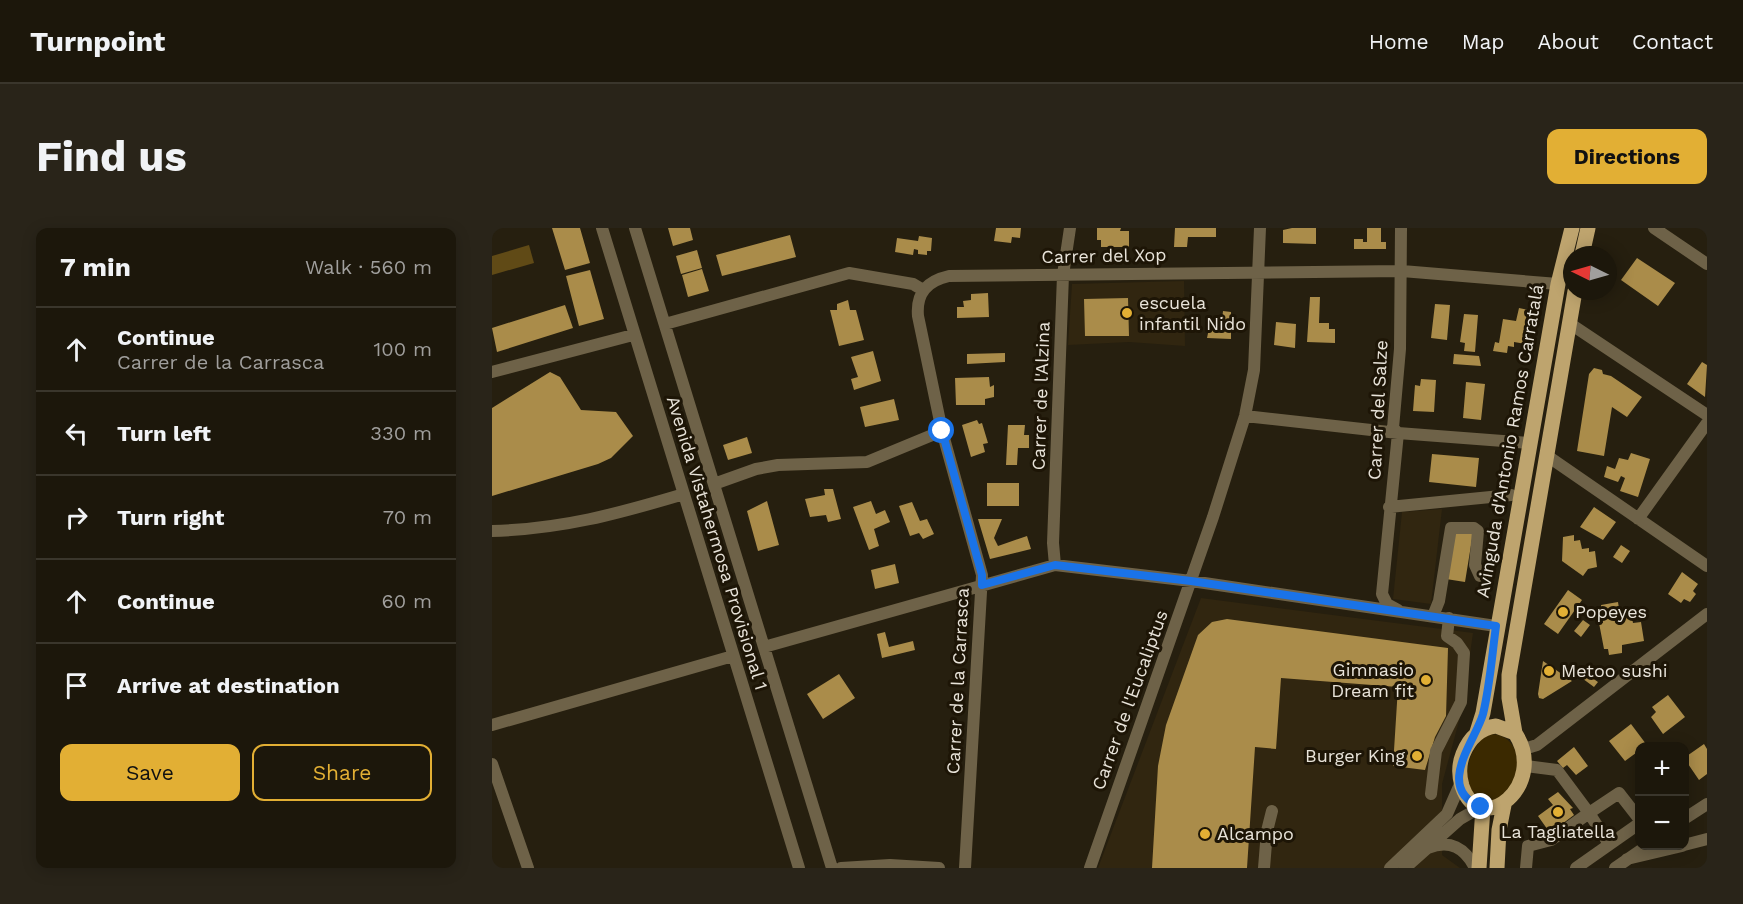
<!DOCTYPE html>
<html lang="en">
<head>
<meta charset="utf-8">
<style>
  :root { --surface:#1c170b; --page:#292419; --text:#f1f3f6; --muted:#a09f9d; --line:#3a362c; --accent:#e2af34 }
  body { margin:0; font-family:"Work Sans",sans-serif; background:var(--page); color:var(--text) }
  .controls { position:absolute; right:18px; bottom:18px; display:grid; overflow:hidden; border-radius:12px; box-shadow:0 3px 15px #0003 }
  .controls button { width:54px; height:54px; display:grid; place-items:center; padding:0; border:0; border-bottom:2px solid var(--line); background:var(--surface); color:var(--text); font:30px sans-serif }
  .compass { position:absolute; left:1071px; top:18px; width:54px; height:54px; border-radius:50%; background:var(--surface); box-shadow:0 3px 15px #0003; rotate:275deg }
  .stop { position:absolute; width:18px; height:18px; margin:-14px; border:4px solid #1a73e8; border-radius:50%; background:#fff }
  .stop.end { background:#1a73e8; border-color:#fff; box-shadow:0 2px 6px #0008 }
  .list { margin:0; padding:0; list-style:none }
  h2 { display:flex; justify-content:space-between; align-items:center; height:78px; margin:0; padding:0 24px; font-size:26px }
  h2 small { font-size:20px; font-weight:400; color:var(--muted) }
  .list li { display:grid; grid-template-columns:39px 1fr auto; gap:18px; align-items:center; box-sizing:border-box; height:84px; padding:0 24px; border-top:2px solid var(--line) }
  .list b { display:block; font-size:22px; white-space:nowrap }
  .list p { margin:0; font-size:20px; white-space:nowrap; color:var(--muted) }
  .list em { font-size:20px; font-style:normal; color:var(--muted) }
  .actions { display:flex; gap:12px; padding:18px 24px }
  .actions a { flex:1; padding:14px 0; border:2px solid var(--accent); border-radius:12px; text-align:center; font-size:21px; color:var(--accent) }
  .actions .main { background:var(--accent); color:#111 }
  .icon { flex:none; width:33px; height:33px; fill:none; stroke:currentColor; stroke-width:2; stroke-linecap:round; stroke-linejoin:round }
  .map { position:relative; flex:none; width:1215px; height:640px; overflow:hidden; border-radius:12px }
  header { display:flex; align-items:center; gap:36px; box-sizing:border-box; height:84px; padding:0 30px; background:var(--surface); border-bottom:2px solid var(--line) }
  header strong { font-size:28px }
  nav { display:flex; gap:33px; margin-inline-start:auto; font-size:21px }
  .intro { display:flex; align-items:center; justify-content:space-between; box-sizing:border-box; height:144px; padding:0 36px }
  h1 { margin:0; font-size:42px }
  .button { padding:15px 27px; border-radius:12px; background:var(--accent); color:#111; font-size:21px; font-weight:700 }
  main { display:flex; gap:36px; padding:0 36px }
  aside { flex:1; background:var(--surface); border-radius:12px; box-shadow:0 3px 15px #0003 }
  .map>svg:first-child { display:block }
  .built { fill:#312610 }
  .green { fill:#3b2900 }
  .water { fill:#604a16 }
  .building { fill:#aa8c4a }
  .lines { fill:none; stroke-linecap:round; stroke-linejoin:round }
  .minor { stroke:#6e6248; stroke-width:12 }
  .major { stroke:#bea46e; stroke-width:15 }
  .route { stroke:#1a73e8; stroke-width:8 }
  .poi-dot { fill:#e2af34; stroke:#1d1506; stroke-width:2 }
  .labels { text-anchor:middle; stroke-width:6; stroke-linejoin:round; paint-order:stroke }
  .street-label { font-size:18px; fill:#e8e3d9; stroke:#1d1506 }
  .poi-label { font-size:18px; fill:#e8e3d9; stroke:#1d1506; text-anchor:start }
</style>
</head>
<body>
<header>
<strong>Turnpoint</strong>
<nav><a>Home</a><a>Map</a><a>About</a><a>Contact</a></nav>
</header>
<div class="intro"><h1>Find us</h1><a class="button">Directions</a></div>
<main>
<aside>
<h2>7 min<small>Walk · 560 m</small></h2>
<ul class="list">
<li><svg class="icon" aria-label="ahead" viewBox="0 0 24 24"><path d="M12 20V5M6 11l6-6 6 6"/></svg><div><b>Continue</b><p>Carrer de la Carrasca</p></div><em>100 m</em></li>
<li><svg class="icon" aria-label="left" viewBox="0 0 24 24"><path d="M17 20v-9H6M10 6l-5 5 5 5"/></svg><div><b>Turn left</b></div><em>330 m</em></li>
<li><svg class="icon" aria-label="right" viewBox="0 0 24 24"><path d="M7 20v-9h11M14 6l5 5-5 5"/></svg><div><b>Turn right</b></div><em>70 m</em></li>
<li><svg class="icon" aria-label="ahead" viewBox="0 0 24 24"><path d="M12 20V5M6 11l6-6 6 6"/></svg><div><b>Continue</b></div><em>60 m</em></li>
<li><svg class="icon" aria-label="arrive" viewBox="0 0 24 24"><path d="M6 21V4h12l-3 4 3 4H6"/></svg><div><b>Arrive at destination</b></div></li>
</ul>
<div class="actions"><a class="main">Save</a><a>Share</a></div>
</aside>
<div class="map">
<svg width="1215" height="640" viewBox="0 0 1215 640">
  <rect width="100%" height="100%" fill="#261f0f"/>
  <!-- built -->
  <path class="built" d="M692 53 693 118 637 114 576 117 580 56Z
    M950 281 939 376 901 371 910 284Z
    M709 370 981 405 970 482 950 556V627L968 640H606Z"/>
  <!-- green -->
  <path class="green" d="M996 506C1023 505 1031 530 1021 553 1018 560 1010 566 1006 572 963 577 970 524 996 506Z"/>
  <!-- water -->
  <path class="water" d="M37 17 42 35 0 47V28Z"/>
  <!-- building -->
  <path class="building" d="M60 0H88L98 35 73 42Z
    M176 0H198L201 12 181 18Z
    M504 0H529L528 10 520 9 519 15 502 13Z
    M605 0H629L628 3H637V19H609V12H605Z
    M683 0H724V9H696L695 19H682Z
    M800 0H824V16L791 15V2Z
    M875 0H889V14H894V21H862V11H871V14H875Z
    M298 7 304 29 230 48 224 27Z
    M427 8 440 10 439 23H435V27L426 26V22L422 21 421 27 403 24 405 10 426 13Z
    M205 22 210 40 189 46 184 28Z
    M1145 30 1183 55 1166 78 1129 52Z
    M210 41 217 63 196 69 190 47Z
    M98 42 112 91 87 98 74 48Z
    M496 65 497 89 465 90V79H472L471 73 479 72V66Z
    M818 69H828L827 95H837V101H843V115L815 114Z
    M636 70 637 108H593L592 71Z
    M356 72 358 82H364L372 112 347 118 338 82H345V76Z
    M943 76 958 77 955 112 939 110Z
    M73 77 81 100 5 124 0 100Z
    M1027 80 1040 83 1034 116 1022 114V119L1016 118 1015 125 1001 123 1003 114 1007 115 1011 91 1024 93Z
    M731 83 739 84V111L715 110 719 91 730 92Z
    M972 86 986 87 983 124 972 123 973 115 968 114Z
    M784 94 804 96 803 120 782 117Z
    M381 123 389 153 362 162 359 151 366 149 359 129Z
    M513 125V134L475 136V126Z
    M962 126 987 128 989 138 961 136Z
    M1210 134 1215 137 1213 169 1195 156Z
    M1102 140 1110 142 1111 146 1119 148 1150 169 1135 189 1120 179 1112 228 1085 223 1097 146Z
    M58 144 68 149 89 182 124 184 141 208 119 230 106 236 0 268V180Z
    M497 149 498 159 502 157V169L493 171V177H464L463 150Z
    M929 151 944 152 942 184 921 183 923 157 928 158Z
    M974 154 993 156 989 192 971 190Z
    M402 171 407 192 373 199 368 179Z
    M485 192 487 196 490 195 496 215 491 216 493 224 479 229 470 197Z
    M516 197H533L532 207H537V220H526L525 237H514Z
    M255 209 260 225 236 232 231 217Z
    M1139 225 1158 231 1146 269 1128 263 1133 250 1129 248 1126 254 1112 249 1115 238 1123 241 1127 230 1136 232Z
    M940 226 987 230 984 259 937 254Z
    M495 255H527V278H495Z
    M332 261H341L349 291 336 294 334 287 318 289 313 271 333 267Z
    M275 273 287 317 266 323 255 283Z
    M379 273 384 286 393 282 398 294 382 301 387 318 377 322 361 279Z
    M420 274 428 293 435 291 442 306 431 311 427 305 418 308 407 278Z
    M1102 279 1124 294 1111 312 1088 299Z
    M486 291H510L502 310 506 318 535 308 539 321 498 331Z
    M963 302 981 305 973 354 954 351Z
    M1082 307V313L1088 312 1090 321 1097 320V324L1103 323 1105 339 1096 341 1091 348 1070 333 1071 309Z
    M1129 317 1138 323 1130 335 1121 329Z
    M403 336 407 355 383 361 379 342Z
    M1190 344 1206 356 1201 363 1204 366 1198 374 1192 371 1189 375 1176 366Z
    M1076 362 1090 372 1066 406 1052 396Z
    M1126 374 1128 387 1139 385 1141 395 1149 394 1152 413 1130 417V425L1117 427 1116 421H1112L1107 395H1111L1109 377Z
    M735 391 956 420 954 488 943 509 933 542 901 538 906 459 789 450 784 521 763 519 755 640H660L666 538 674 497 706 407 720 394Z
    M1091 392 1098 397 1089 409 1082 403Z
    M393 404 397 419 421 413 423 422 390 430 385 406Z
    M1051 433 1080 453 1051 471 1047 470 1046 466Z
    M1087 441 1106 454 1102 459 1083 445Z
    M347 446 363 470 331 491 315 466Z
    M1176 467 1193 489 1171 506 1159 489 1164 484 1160 479Z
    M1139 496 1154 516 1148 518V522L1133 533 1117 513Z
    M1212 516 1215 521V546L1207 552 1192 530Z
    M1082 519 1096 538 1084 547 1075 537 1071 540 1065 533Z
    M1066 564 1081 580 1078 581 1082 587 1058 605 1046 588 1061 577 1056 571Z"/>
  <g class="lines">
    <!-- minor -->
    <path class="minor" d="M110 0 307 640
      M143 0 340 640
      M1162 0 1215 36
      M1077 95 1215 187
      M173 96 357 45 421 56 431 62
      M0 144 141 107
      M753 188 906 205 1038 215
      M1054 227 1215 338
      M222 256 264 241 286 237 375 234 450 203
      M897 279 1019 267
      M1146 291 1215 195
      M0 303C70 301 125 286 192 266
      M563 337 561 315 571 47 578 0
      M906 382 895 376 890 366 906 205 901 200 908 121 909 0
      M941 388 947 373 959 300H982L986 303 983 337 988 348
      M272 419 563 337 699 353 1004 398
      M0 497 241 428
      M1032 521 1045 517 1215 386
      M0 536 36 640
      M1034 538 1065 542 1097 585 1059 612 1036 618 1034 640
      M939 566 944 523 969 474 972 425 965 415 955 408 957 390
      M1192 591 1215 576
      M1117 616 1097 585 1127 565 1148 592
      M1192 617 1215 611
      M936 620C958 611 973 620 983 640
      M1135 631 1190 618
      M349 640 398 637 447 640
      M473 640 490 347 450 203 426 88C424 65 435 53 457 48L910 43 1066 56
      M598 640 721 289 753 188 762 142 768 0
      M772 640 775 603 780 583
      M898 640 955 586 969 554
      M913 640 968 591 989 579
      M1084 640 1148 595
      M1123 640 1155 618"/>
    <!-- major -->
    <path class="major" d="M1090 27 1096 0
      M1004 498 1023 505C1057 557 988 612 970 558 967 548 967 536 971 526 977 511 987 500 1004 498Z
      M985 504 991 485 1066 56 1080 0
      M1023 505 1017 470V447L1083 63
      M987 640 991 579
      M1005 640 1007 602 1012 577"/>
  </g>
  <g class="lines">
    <!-- route -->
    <path class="route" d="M450 203 490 347V357L563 337 699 353 1004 398C1000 427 998 457 991 486 984 512 942 560 989 579"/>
  </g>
  <!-- markers -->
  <g class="poi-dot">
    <circle cx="635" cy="85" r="6"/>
    <circle cx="1071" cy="384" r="6"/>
    <circle cx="1057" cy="443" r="6"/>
    <circle cx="934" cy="452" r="6"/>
    <circle cx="925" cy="528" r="6"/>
    <circle cx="1066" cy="584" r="6"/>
    <circle cx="713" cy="606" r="6"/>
  </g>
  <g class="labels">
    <!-- street labels -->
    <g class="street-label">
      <text transform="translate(612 28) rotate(-1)" y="6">Carrer del Xop</text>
      <text transform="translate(549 168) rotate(-88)" y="6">Carrer de l'Alzina</text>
      <text transform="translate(886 182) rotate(-87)" y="6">Carrer del Salze</text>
      <text transform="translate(1018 213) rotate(-80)" y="6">Avinguda d'Antonio Ramos Carratalá</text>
      <text transform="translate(225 315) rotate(73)" y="6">Avenida Vistahermosa Provisional 1</text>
      <text transform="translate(466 453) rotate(-87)" y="6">Carrer de la Carrasca</text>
      <text transform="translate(638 472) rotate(-70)" y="6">Carrer de l'Eucaliptus</text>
    </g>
    <!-- poi labels -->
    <g class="poi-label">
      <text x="647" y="81">escuela<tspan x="647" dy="21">infantil Nido</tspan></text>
      <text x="1083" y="390">Popeyes</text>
      <text x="922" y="448" text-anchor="end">Gimnasio<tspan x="922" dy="21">Dream fit</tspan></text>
      <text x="1069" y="449">Metoo sushi</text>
      <text x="913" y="534" text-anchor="end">Burger King</text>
      <text x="1066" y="610" text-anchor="middle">La Tagliatella</text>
      <text x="725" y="612">Alcampo</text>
    </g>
  </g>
</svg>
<div class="controls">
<button>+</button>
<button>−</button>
</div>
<svg class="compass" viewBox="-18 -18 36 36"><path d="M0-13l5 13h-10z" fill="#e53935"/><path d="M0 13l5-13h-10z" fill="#a09f9d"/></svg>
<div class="stop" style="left:450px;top:203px"></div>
<div class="stop end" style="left:989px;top:579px"></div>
</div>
</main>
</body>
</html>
